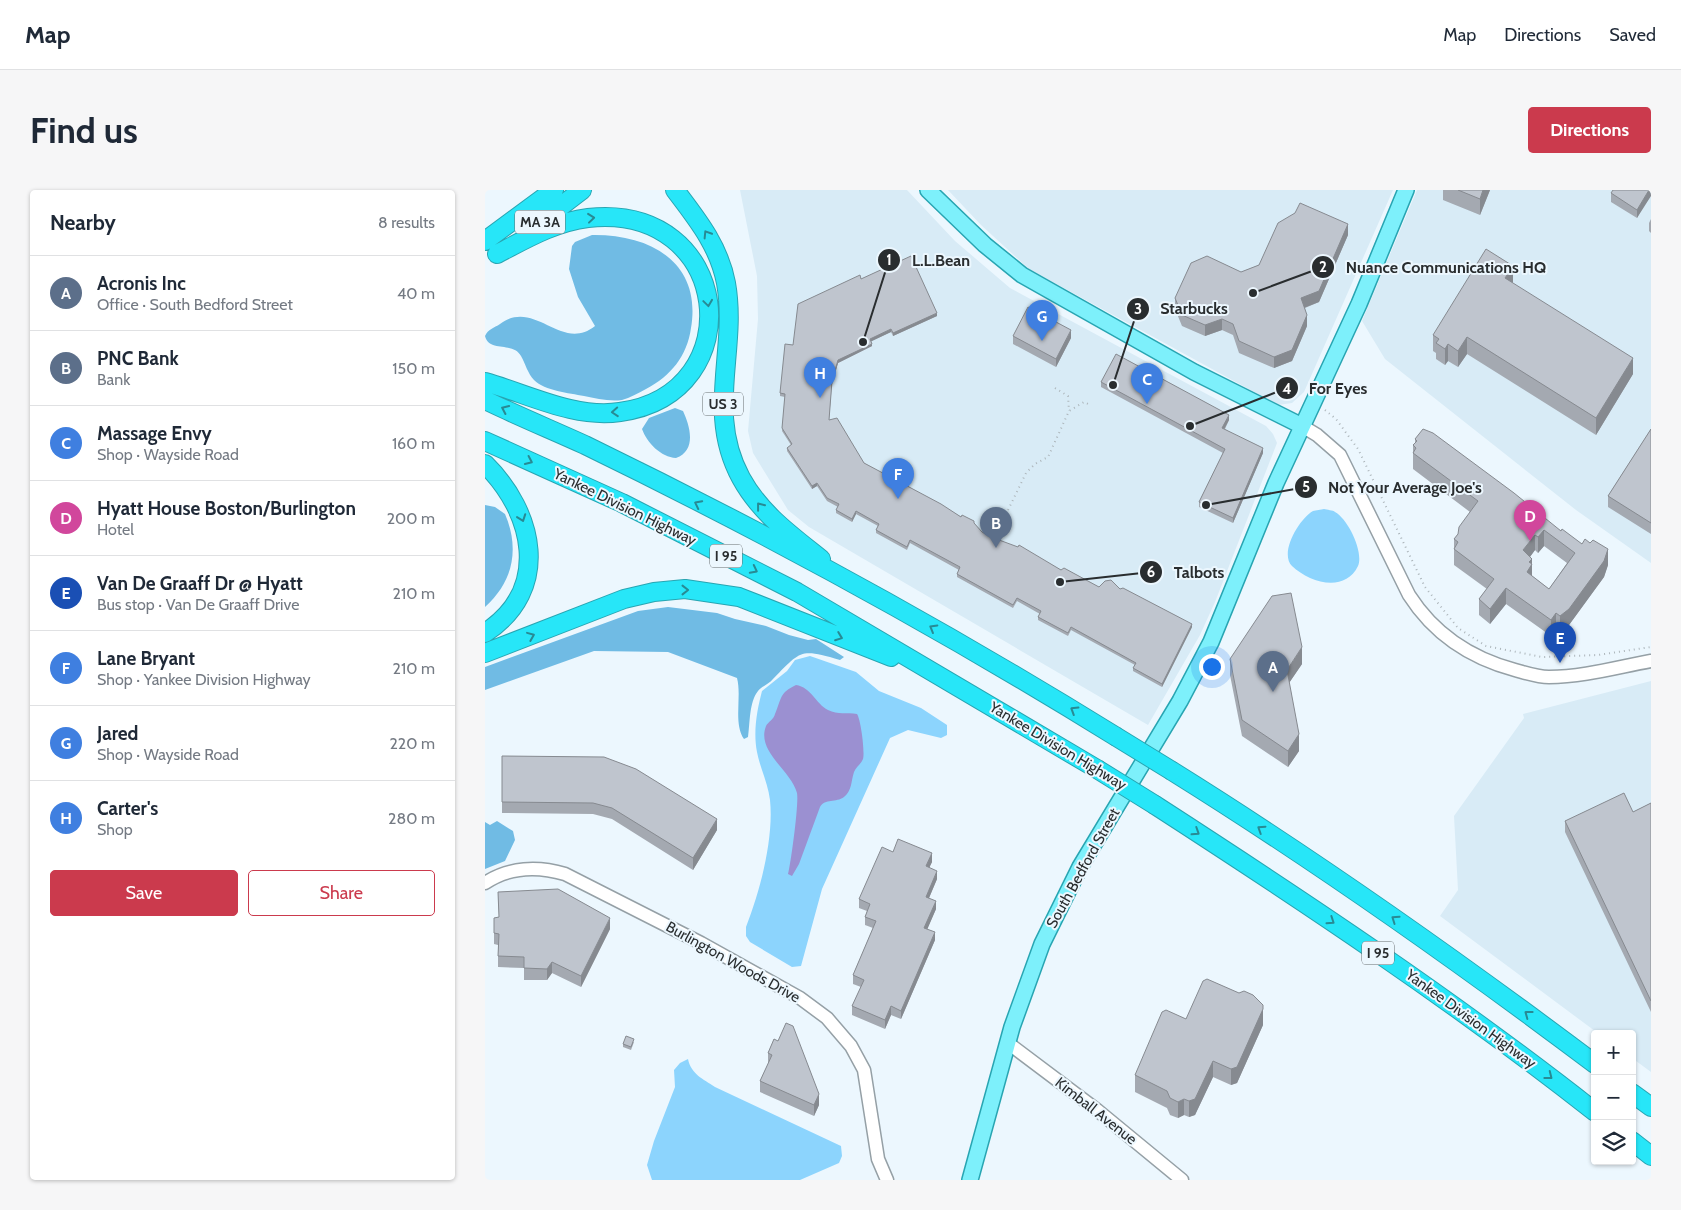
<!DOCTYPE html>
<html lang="en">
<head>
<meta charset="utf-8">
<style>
  :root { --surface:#fff; --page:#f6f6f7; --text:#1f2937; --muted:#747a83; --line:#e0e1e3; --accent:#cb3a4d }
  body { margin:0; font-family:Cabin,sans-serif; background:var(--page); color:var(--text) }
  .controls { position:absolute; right:15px; bottom:15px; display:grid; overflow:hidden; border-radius:5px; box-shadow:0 1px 4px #0004 }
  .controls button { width:45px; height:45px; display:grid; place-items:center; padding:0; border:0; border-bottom:1px solid var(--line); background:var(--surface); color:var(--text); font:25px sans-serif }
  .you { position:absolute; left:726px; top:476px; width:18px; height:18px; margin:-12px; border:4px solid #fff; border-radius:50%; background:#1a73e8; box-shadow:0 0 0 8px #1a73e833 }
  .badge { display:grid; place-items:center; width:32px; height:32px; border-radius:50%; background:var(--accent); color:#fff; font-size:16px; font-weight:700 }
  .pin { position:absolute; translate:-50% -41px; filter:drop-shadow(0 1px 2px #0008) }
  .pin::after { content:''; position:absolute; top:26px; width:18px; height:15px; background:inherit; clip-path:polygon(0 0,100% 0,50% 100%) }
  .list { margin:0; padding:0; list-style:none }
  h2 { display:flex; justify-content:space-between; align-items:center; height:65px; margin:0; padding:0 20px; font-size:21px }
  h2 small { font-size:16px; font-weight:400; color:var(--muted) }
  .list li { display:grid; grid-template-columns:32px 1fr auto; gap:15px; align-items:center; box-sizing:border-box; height:75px; padding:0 20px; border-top:1px solid var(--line) }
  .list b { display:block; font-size:19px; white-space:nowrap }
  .list p { margin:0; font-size:16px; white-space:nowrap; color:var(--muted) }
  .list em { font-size:16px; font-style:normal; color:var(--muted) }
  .actions { display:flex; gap:10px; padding:15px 20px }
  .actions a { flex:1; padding:11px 0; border:1px solid var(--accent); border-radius:5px; text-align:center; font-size:18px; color:var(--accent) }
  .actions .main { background:var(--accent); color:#fff }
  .icon { flex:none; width:28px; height:28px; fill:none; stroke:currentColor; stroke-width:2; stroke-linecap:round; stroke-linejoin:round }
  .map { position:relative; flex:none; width:1166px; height:990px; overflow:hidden; border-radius:5px }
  header { display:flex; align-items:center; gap:30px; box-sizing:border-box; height:70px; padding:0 25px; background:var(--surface); border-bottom:1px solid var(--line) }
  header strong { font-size:24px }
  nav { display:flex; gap:28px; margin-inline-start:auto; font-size:18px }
  .intro { display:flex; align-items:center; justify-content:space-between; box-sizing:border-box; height:120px; padding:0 30px }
  h1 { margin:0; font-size:35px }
  .button { padding:12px 22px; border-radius:5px; background:var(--accent); color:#fff; font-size:18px; font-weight:700 }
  main { display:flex; gap:30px; padding:0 30px }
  aside { flex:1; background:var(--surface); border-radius:5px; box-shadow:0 1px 4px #0004 }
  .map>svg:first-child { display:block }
  .built { fill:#d8ebf6 }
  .green { fill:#8cd4fd }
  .forest { fill:#70bbe4 }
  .water { fill:#9b90d1 }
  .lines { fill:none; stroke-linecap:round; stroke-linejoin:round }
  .minor-casing { stroke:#95a0a6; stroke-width:15 }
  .major-casing { stroke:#28a5b2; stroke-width:18 }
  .highway-casing { stroke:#28a5b2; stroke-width:20 }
  .path { stroke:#adb6bb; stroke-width:2; stroke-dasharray:1 4; stroke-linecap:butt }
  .minor { stroke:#fff; stroke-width:12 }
  .major { stroke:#7df0fb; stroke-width:15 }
  .highway { stroke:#27e6f8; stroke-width:18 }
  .highway-bridge-casing { stroke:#28a5b2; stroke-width:20; stroke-linecap:butt }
  .highway-bridge { stroke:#27e6f8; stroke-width:18 }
  .wall { fill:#a4a9b1; fill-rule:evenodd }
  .shaded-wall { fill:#868a90 }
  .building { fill:#bfc5ce; stroke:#868a90; fill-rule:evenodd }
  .oneway { stroke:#288a94 }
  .labels { text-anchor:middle; stroke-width:4; stroke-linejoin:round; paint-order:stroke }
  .shield { fill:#ecf7fe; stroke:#646a6d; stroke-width:1 }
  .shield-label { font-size:14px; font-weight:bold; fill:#292d2f }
  .street-label { font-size:15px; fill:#292d2f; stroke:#ecf7fe }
  .leader { fill:none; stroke:#292d2f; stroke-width:2 }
  .callout-dot { fill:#292d2f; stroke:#ecf7fe; stroke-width:2 }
  .mark-label { font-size:15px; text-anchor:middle; font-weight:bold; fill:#fff }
  .callout-label { font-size:16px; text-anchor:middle; font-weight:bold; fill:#292d2f; stroke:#ecf7fe; stroke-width:4; stroke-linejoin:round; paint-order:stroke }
</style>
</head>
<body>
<header>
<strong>Map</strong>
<nav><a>Map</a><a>Directions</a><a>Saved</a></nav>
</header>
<div class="intro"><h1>Find us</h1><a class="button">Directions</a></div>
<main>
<aside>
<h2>Nearby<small>8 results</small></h2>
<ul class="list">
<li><span class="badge" style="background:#5c6f8a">A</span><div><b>Acronis Inc</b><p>Office · South Bedford Street</p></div><em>40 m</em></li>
<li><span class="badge" style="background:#5c6f8a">B</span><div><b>PNC Bank</b><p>Bank</p></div><em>150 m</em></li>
<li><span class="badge" style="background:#3f7fe0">C</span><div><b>Massage Envy</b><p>Shop · Wayside Road</p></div><em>160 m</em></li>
<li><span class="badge" style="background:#d1479c">D</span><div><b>Hyatt House Boston/Burlington</b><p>Hotel</p></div><em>200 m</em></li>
<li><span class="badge" style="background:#1a4fb4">E</span><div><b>Van De Graaff Dr @ Hyatt</b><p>Bus stop · Van De Graaff Drive</p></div><em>210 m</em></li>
<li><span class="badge" style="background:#3f7fe0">F</span><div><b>Lane Bryant</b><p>Shop · Yankee Division Highway</p></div><em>210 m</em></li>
<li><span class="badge" style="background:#3f7fe0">G</span><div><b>Jared</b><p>Shop · Wayside Road</p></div><em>220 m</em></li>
<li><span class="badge" style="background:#3f7fe0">H</span><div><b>Carter's</b><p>Shop</p></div><em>280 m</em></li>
</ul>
<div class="actions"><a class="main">Save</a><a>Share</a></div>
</aside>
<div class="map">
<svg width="1166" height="990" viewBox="0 0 1166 990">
  <rect width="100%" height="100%" fill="#ecf7fe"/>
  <!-- built -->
  <path class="built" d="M255 0H422L470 51 525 98 781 236 788 244 792 253 730 412 715 445 663 535 324 337 303 320 268 263 263 241 273 129 272 86Z
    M463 0H908L819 202 807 213 793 215 544 79 496 35Z
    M932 0H1166V373L1091 320 900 169 877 131Z
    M1166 491V882L1147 868V844H1114L955 726 973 700 969 626 1039 528 1038 524Z"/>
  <!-- green -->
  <path class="green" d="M839 319C842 320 848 320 850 322 863 329 879 362 873 376 860 403 825 393 807 376 794 363 814 329 828 321 831 320 836 320 839 319Z
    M325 466 371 482 394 501 436 518 462 535V545L456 548 423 540 405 548 337 699 316 776 307 777 265 752 261 746V737C275 701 289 649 285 610 283 593 275 578 272 562 268 542 272 520 277 501L302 481 310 470Z
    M203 869C206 884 218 889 230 897L356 956 357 966 354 973 315 990H167L162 975 169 951 190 897 189 880 195 873Z"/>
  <!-- forest -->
  <path class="forest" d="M107 45C166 44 217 73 206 138 202 166 186 186 161 199 153 203 145 208 137 210 124 212 111 208 99 206 84 203 60 201 49 190 43 184 40 173 36 166 28 151 4 163 0 146 3 139 9 138 15 134 50 108 76 163 110 136L93 107 84 79 87 56 90 52Z
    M190 218 198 221C205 236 212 260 191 268 176 267 162 253 157 239L164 228Z
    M0 315 10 317 20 324C35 359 28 392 0 417Z
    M183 417 232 423 250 429 281 436 304 445 323 450 331 449 359 467 355 470C314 458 316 461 288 489 284 494 277 496 273 501 264 512 265 534 263 547L259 549C248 533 257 507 252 488L183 462 109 461 0 500V477L153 421Z
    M12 631 28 641 30 650 20 671 0 679V632L5 635Z"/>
  <!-- water -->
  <path class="water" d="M311 495C326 497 331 514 343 520 353 525 362 522 372 524 376 530 380 563 378 569 376 574 371 577 369 582 366 591 367 601 359 607 351 613 340 608 335 617L314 674 307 686 303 684C306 672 314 613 312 603 306 580 271 562 281 536 283 532 289 529 290 524 297 508 294 503 311 495Z"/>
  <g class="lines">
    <!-- minor casing -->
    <g class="minor-casing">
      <path id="minor" d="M817 236 832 245 855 265 924 405C949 444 985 468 1030 480 1041 483 1052 487 1064 487 1098 487 1133 477 1166 471
        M0 693C24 677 53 676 80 684L216 753 315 808 342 828 366 856 379 880 393 969 402 990
        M523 853 612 920 697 990"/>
    </g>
    <!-- major casing -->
    <g class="major-casing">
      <path id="major" d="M443 0 500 55 537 85 709 182 817 236
        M485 990 527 837 557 754 595 677 695 511 726 452 791 293 874 114 921 0"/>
    </g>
    <!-- highway casing -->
    <g class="highway-casing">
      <path id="highway" d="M190 0C212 29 234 56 241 93 253 160 220 222 256 288 275 323 306 345 336 369
        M46 39 97 0
        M0 51 69 0
        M0 192C43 204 90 229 135 222 268 204 248 12 103 28 70 32 41 49 12 64
        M0 210C33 226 67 240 100 255 281 343 459 440 630 546
        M0 251 137 313 312 402 612 579
        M0 274C49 322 67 399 0 443
        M0 463 139 409 169 402 200 399 254 407 406 467
        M687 581C833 672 973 771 1110 874
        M670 615C820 712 969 811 1110 922
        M1147 903 1166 917
        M1147 951 1166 966"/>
    </g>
    <!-- path -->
    <path class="path" d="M570 198 583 206 584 221
      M840 220 851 229 873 259 940 397 973 438 1001 456 1057 467 1113 465 1166 457
      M523 320 541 283 550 274 563 267 584 221 599 212 605 215"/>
    <!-- minor -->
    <use href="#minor" class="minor"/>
    <!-- major -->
    <use href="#major" class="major"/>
    <!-- highway -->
    <use href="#highway" class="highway"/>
    <!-- highway-bridge casing -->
    <g class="highway-bridge-casing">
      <path id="highway-bridge" d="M630 546 687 581
        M612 579 670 615"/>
    </g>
    <!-- highway-bridge -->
    <use href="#highway-bridge" class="highway-bridge"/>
  </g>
  <!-- wall -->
  <path class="wall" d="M958 0H1005L995 25 958 10Z
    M1166 0 1152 28 1126 12V3Z
    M810 23 863 45 834 112 820 118 822 136 807 171 789 178 754 163 748 145 737 140 720 146 697 136 690 119V108L774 75Z
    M1166 29V43L1164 41V33Z
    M376 89 452 126 408 146 406 142 386 151 387 156 353 173 347 194 344 230 379 273 489 334 497 342 576 380 614 397 635 399 707 437 677 497 648 481V478L650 475 586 440 583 446 553 430V427L555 424 532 411 528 418 472 387V384L474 380 425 353 422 360 391 343V340L393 336 371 324 367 332 351 323V320L353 317 342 311 332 296 327 299 302 261V258L306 255 297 241 300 207 295 206V203L308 155Z
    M1028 92 1027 93 1148 184 1111 245 982 164 973 177 963 171 960 175 951 169V163L948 161V145Z
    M528 146 586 148 571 177 528 154Z
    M616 192 744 230 740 239 778 263 748 333 714 317V312L738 263 616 197Z
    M1166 239V344L1123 317V306Z
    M930 249 1076 341 1123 375 1119 387 1084 435 1075 442 1071 439 1066 446 1021 414 1005 434 994 425V409L1002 399 969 375V349L973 344 985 322 928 279V255L930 253ZM1059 356 1082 373 1064 399 1047 386 1045 367 1050 360 1053 363Z
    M745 469 817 474 804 493 814 561 803 577 757 546 745 485Z
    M17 566 232 640 208 680 127 629 108 624 17 623Z
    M1166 613V822L1080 642V631L1148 622Z
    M408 662 447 672 444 677 452 689 444 708 451 719 442 739 450 750 416 829 406 825 400 839 367 825V816L376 797 368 794V785L388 738 380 735V727L382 721 374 718V709Z
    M13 702 125 739 96 797 67 783 62 790H39V778L13 777V755L9 754V728L14 727Z
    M701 829 778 835 752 893 746 895 728 887 710 925 704 927 699 925 693 928 685 925 682 918 650 902V885Z
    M289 849 334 915 329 926 275 902V891L283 874V863Z
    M149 852 146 860 138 857V854Z"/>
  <!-- shaded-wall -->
  <path class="shaded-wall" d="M998 0H1005L995 25V9Z
    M1164 0H1166V6L1152 28V20Z
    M863 34V45L834 112 816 119V108Z
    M1028 76V92L1020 104V88Z
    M452 123V126L408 146V143Z
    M822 125V136L807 171 789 178V167Z
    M737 129V140L720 146V135Z
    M406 139V142L385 152V149Z
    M586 140V148L571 177V169Z
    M982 147V164L973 177V161Z
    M387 154V156L353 173 347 194V191L353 170Z
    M963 154V171L960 175V159Z
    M1148 168V184L1111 245V228Z
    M744 225V230L737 243V238Z
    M778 258V263L748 333V328Z
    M332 293V296L327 299V296Z
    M371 321V324L367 332V329Z
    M1059 340V356L1053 363V347Z
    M1050 345V360L1038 376V360Z
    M1123 359V375L1119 387 1084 435 1075 442V426Z
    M1047 369V375V374V390L1042 382 1044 372Z
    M1021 398V414L1005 434V419Z
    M1071 423V439L1066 446V430Z
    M707 434V437L677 497V494Z
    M817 457V474L802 496V480Z
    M814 544V561L803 577V561Z
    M232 629V640L208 680V668Z
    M447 663V672L441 685V676Z
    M452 681V689L441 715V707Z
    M451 711V719L439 747V738Z
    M125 728V739L96 797V786Z
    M450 742V750L416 829V821Z
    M67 772V783L62 790V779Z
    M406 816V825L400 839V830Z
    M778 819V835L752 893 746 895V879Z
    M728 871V887L710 925 704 927V911Z
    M334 904V915L329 926V915Z
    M699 909V925L693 928V912Z"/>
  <!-- building -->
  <path class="building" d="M973 0H998L995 9Z
    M1128 0H1164L1152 20 1126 3Z
    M815 13 863 34 834 101 816 108 822 125 807 160 789 167 754 151 748 134 737 129 720 135 697 125 690 108 706 73 722 66 756 82 774 75 793 33 810 23Z
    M1001 59 1028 76 1020 88 1148 168 1111 228 982 147 973 161 963 154 960 159 951 153 954 149 948 145Z
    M426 66 452 123 408 143 406 139 385 149 387 154 353 170 347 191 344 230 352 228 379 273 456 314 476 327 477 325 489 331V333L497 342 506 347 533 357 534 355 576 380 579 378 614 397 620 391 626 390 635 399 638 398 707 434 677 494 648 478 651 473 586 437 583 443 553 427 556 421 532 408 528 415 472 384 475 377 425 350 422 357 391 340 394 334 371 321 367 329 351 320 354 314 342 308 332 293 327 296 302 258 307 254 297 238 300 204 295 203 300 154 308 155 313 114 375 85 376 89Z
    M543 117 586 140 571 169 528 146Z
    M631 164 744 225 737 238 778 258 748 328 714 312 740 259 616 192Z
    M938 239 948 243 1029 303 1076 341 1077 339 1097 354 1100 349 1105 353 1108 350 1123 359 1119 371 1084 419 1075 426 1071 423 1066 430 1021 398 1005 419 994 409 1009 389 969 359 973 352 969 349 973 344 974 337 993 311 928 263 931 258 928 255 932 251 930 249ZM1059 340 1090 363 1064 399 1042 382 1047 374 1044 372 1047 369 1038 360 1050 345 1053 347Z
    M1166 239V333L1123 306Z
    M806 403 817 457 802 480 814 544 803 561 757 530 745 469 787 406Z
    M17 566 119 567 151 579 232 629 208 668 127 618 108 613 17 612Z
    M1139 603 1148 622 1166 613V811L1080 631Z
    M413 649 447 663 441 676 452 681 441 707 451 711 439 738 450 742 416 821 406 816 400 830 367 816 379 790 368 785 391 731 380 727 385 714 374 709 397 657 408 662Z
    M73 699 125 728 96 786 67 772 62 779 39 778V767L13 766 14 744 9 743V728L14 727 13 702Z
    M722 789 754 803 759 801 768 805 778 815V819L752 877 746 879 728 871 710 909 704 911 699 909 693 912 685 908 682 901 650 885 677 822 681 820 701 829 718 791Z
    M301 833 308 836 334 904 329 915 275 891 287 865 283 863 289 849 293 851Z
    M141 846 149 849 146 857 138 854Z"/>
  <!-- one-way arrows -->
  <defs><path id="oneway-chevron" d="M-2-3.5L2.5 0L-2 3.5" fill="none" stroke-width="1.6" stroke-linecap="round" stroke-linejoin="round" transform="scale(1.25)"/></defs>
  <g class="oneway">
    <use href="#oneway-chevron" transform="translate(106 28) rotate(-6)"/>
    <use href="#oneway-chevron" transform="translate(222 44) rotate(-122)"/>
    <use href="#oneway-chevron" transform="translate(223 113) rotate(82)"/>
    <use href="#oneway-chevron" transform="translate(20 219) rotate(-155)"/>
    <use href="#oneway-chevron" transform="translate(130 222) rotate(176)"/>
    <use href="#oneway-chevron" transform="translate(44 271) rotate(25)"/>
    <use href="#oneway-chevron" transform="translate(213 314) rotate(-153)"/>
    <use href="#oneway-chevron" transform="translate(275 316) rotate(-128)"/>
    <use href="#oneway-chevron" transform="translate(37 328) rotate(70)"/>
    <use href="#oneway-chevron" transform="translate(269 380) rotate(27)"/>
    <use href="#oneway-chevron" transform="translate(200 400)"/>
    <use href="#oneway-chevron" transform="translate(448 438) rotate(-150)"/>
    <use href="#oneway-chevron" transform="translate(46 446) rotate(-22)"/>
    <use href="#oneway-chevron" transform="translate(354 447) rotate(21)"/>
    <use href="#oneway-chevron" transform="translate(589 520) rotate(-148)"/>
    <use href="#oneway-chevron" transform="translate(776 639) rotate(-147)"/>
    <use href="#oneway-chevron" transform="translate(711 642) rotate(33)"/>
    <use href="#oneway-chevron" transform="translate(910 729) rotate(-145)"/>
    <use href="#oneway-chevron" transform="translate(846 731) rotate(34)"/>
    <use href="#oneway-chevron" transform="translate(1043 824) rotate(-143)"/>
    <use href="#oneway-chevron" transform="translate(1064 886) rotate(38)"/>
  </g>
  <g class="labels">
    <!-- shield labels -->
    <g class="shield">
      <rect x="30" y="20.5" width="50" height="23" rx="4"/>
      <rect x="218" y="202.5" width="40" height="23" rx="4"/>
      <rect x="225" y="354.5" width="32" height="23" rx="4"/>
      <rect x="877" y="751.5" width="32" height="23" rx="4"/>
    </g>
    <g class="shield-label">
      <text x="55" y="37">MA 3A</text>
      <text x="238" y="219">US 3</text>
      <text x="241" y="371">I 95</text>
      <text x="893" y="768">I 95</text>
    </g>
    <!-- street labels -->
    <g class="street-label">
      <text transform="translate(140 317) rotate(26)" y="5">Yankee Division Highway</text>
      <text transform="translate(573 556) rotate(31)" y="5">Yankee Division Highway</text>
      <text transform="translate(598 678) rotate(-61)" y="5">South Bedford Street</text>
      <text transform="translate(248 772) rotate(29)" y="5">Burlington Woods Drive</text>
      <text transform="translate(986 829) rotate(36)" y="5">Yankee Division Highway</text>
      <text transform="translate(611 921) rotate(38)" y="5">Kimball Avenue</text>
    </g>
  </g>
  <!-- callouts -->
  <path class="leader" d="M378 152L404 70M768 103L838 77M628 195L653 119M705 236L802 198M721 315L821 297M575 392L666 382"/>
  <g class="callout-dot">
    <circle cx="378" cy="152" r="5"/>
    <circle cx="768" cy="103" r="5"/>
    <circle cx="628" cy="195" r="5"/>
    <circle cx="705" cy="236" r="5"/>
    <circle cx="721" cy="315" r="5"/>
    <circle cx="575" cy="392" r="5"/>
    <circle cx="404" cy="70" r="12"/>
    <circle cx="838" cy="77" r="12"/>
    <circle cx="653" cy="119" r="12"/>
    <circle cx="802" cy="198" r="12"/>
    <circle cx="821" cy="297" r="12"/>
    <circle cx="666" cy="382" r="12"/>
  </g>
  <g class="mark-label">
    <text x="404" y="75">1</text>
    <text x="838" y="82">2</text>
    <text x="653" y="124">3</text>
    <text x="802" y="204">4</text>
    <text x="821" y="302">5</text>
    <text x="666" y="387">6</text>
  </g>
  <g class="callout-label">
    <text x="456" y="76">L.L.Bean</text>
    <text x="961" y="83">Nuance Communications HQ</text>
    <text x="709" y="124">Starbucks</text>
    <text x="853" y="204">For Eyes</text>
    <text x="920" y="303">Not Your Average Joe's</text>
    <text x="714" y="388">Talbots</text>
  </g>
</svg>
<div class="controls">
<button>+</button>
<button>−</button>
<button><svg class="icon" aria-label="layers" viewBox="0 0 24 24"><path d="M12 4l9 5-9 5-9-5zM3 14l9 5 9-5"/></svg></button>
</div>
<div class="you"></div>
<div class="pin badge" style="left:788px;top:502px;background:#5c6f8a">A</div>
<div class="pin badge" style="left:511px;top:358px;background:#5c6f8a">B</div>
<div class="pin badge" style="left:662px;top:214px;background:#3f7fe0">C</div>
<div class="pin badge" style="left:1045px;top:351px;background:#d1479c">D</div>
<div class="pin badge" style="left:1075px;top:473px;background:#1a4fb4">E</div>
<div class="pin badge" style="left:413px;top:309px;background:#3f7fe0">F</div>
<div class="pin badge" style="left:557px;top:151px;background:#3f7fe0">G</div>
<div class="pin badge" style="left:335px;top:208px;background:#3f7fe0">H</div>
</div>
</main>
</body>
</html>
